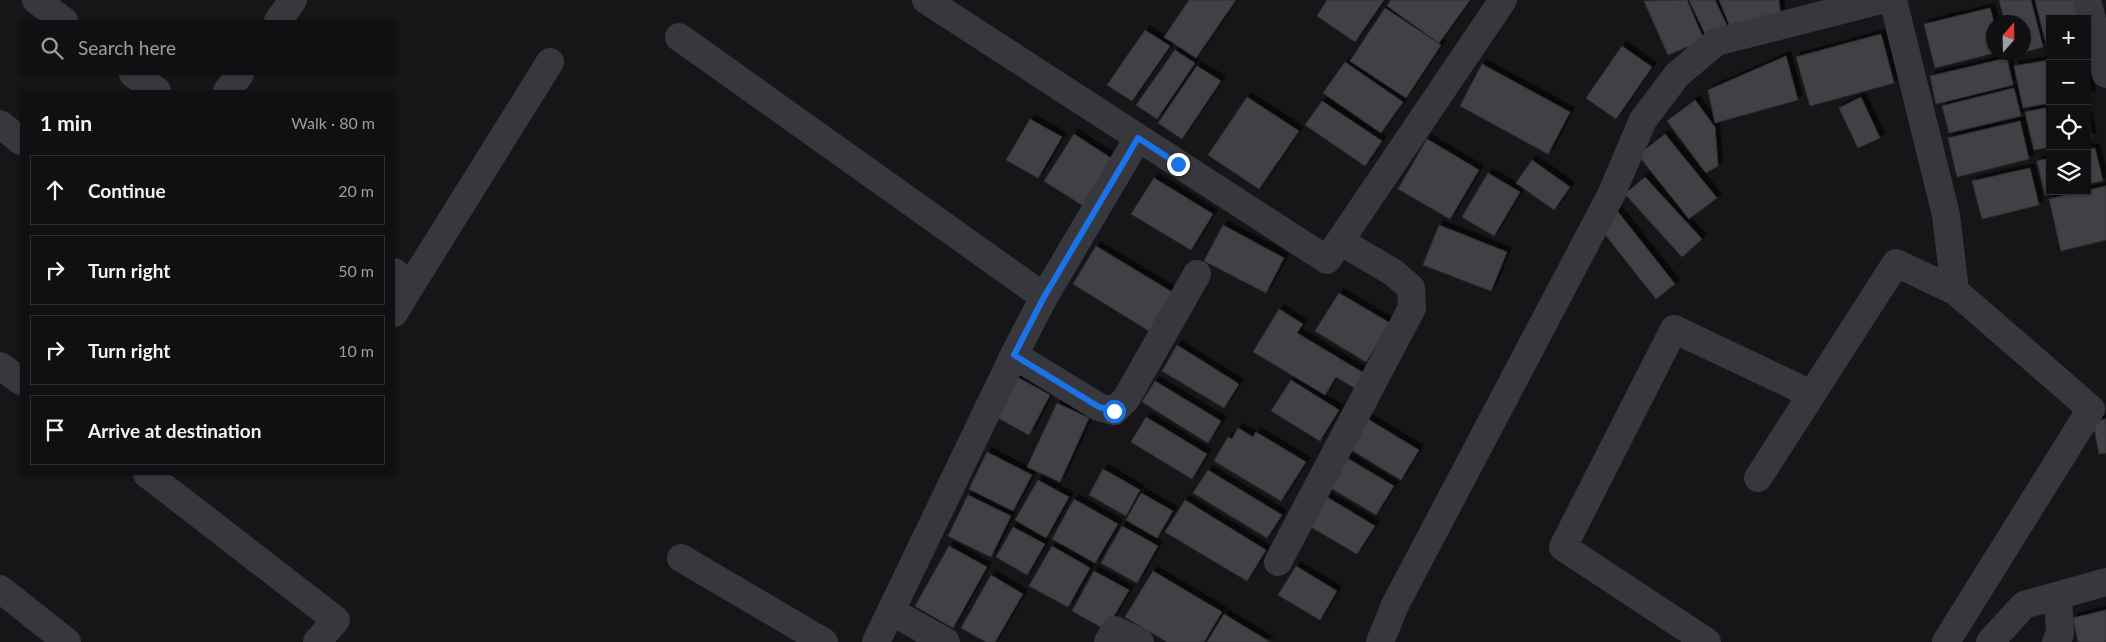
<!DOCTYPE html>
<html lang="en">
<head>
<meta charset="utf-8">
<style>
  :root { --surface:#101012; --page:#19191b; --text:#f1f3f6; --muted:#9c9d9f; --line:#303032 }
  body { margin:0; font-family:Lato,sans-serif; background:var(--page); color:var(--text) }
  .controls { position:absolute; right:15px; top:15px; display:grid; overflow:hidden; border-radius:0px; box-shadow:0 1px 4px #0004 }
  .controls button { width:45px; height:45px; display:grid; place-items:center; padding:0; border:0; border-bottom:1px solid var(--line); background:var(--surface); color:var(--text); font:25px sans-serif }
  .compass { position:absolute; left:1986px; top:15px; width:45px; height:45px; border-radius:50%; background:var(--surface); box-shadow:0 1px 4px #0004; rotate:20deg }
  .stop { position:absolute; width:15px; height:15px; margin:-11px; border:4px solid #1a73e8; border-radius:50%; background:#fff }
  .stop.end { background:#1a73e8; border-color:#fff; box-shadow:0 1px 5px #0008 }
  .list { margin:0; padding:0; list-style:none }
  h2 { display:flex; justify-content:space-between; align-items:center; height:65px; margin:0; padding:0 20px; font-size:21px }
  h2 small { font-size:16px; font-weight:400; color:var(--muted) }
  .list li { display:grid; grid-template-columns:32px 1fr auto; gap:15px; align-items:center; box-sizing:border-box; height:70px; margin:0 10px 10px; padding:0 10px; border:1px solid var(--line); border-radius:0px }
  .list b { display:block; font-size:19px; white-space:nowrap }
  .list em { font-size:16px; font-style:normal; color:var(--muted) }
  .icon { flex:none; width:28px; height:28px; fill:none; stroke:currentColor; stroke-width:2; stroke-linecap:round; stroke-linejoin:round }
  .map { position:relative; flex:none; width:2106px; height:642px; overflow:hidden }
  .search { position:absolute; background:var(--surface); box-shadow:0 1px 4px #0004; left:20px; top:20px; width:375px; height:55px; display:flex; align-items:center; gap:12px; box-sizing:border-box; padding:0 18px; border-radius:0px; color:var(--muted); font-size:19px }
  .panel { position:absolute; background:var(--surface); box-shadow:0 1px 4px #0004; left:20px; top:90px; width:375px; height:385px; border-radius:0px }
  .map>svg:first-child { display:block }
  .building { fill:#404145; stroke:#303034; filter:url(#shadow) }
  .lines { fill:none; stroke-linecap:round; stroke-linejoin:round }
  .minor { stroke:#37383d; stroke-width:28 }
  .route { stroke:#1a73e8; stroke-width:6 }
</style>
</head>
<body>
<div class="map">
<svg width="2106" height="642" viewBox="0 0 2106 642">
  <defs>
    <filter id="shadow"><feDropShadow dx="4.5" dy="-4.5" stdDeviation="0" flood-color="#0009"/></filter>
  </defs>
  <rect width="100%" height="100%" fill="#161618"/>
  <!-- building -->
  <path class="building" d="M1189 0H1236L1196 58 1164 37Z
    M1327 0H1384L1355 42 1317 16Z
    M1391 0H1470L1439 43 1387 6Z
    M1687 0 1704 40 1668 55 1644 1Z
    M1689 0H1715L1729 30 1708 40Z
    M1719 0H1779L1781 19 1732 31Z
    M1999 0H2031L2043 47 2024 52V22H2005Z
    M2035 0H2075L2080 19H2050V48H2047Z
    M1385 8 1441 45 1406 98 1350 61Z
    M1990 8 1994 22V52H1998L1935 68 1924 24Z
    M1145 30 1170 46 1132 101 1107 85Z
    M1881 34 1894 83 1810 106 1796 57Z
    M1622 46 1652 67 1616 119 1586 98Z
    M1175 50 1195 63 1157 119 1136 105Z
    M1786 56 1798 100 1715 123 1708 90Z
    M2007 58 2013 85 1936 104 1930 76Z
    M2050 60V103L2023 108 2014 66Z
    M1345 62 1403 102 1381 133 1323 93Z
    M1482 64 1570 112 1548 154 1460 106Z
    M1197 66 1221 81 1182 139 1158 123Z
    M2087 74 2091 95 2087 96Z
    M2014 88 2021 116 1949 133 1942 106Z
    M1247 97 1299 131 1259 189 1208 155Z
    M1861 97 1880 138 1858 148 1839 108Z
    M1695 100 1715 127 1718 166 1706 173 1667 121Z
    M1322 101 1382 141 1365 166 1305 125Z
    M2050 107V147L2034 150 2025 112Z
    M2087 116 2092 137 2087 139Z
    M1030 119 1062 137 1038 178 1006 160Z
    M2020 121 2029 159 1957 177 1948 138Z
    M1074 134 1114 160 1085 207 1044 181Z
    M1665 134 1717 198 1689 219 1638 155Z
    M1427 139 1479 170 1450 219 1398 189Z
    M2095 148 2103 181 2087 184V149Z
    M2050 158V191H2059L2045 195 2037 161Z
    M1532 160 1570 187 1554 210 1516 183Z
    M2030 168 2039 205 1982 219 1972 181Z
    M1488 173 1520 192 1494 236 1462 217Z
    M1645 177 1702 239 1682 257 1625 194Z
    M1154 178 1213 214 1191 250 1131 214Z
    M2106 186V240L2061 251 2049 199Z
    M1615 208 1675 284 1656 299 1596 223Z
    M1223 225 1284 258 1266 293 1204 261Z
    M1439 225 1507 252 1491 291 1423 265Z
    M1096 246 1172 292 1149 331 1073 284Z
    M1339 293 1390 323 1366 362 1315 331Z
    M1279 309 1303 324 1297 333 1367 375 1358 390 1336 377 1325 395 1253 352Z
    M1177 345 1239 384 1224 408 1162 371Z
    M1017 377 1050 395 1029 435 996 417Z
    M1291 380 1339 410 1320 441 1271 411Z
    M1155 381 1221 421 1208 443 1142 402Z
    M1057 403 1089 418 1060 482 1027 467Z
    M1146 417 1207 454 1192 479 1131 442Z
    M1366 418 1419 450 1401 480 1348 448Z
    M2106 419V453L2099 454 2093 422Z
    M1238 428 1253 437 1256 432 1306 462 1281 501 1214 461 1228 437 1232 439Z
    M987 452 1032 475 1013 511 969 489Z
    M1347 458 1394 486 1376 515 1329 487Z
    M1103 469 1140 490 1126 516 1089 495Z
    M1208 470 1282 515 1267 538 1193 493Z
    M1038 480 1069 497 1046 538 1015 520Z
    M1141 493 1173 511 1157 538 1126 520Z
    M1322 494 1375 526 1357 554 1304 523Z
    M968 495 1011 516 991 557 948 536Z
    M1074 499 1118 524 1095 563 1052 539Z
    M1185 500 1266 550 1247 581 1165 532Z
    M1122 526 1158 546 1137 583 1101 563Z
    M1013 527 1045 544 1027 575 996 557Z
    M949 546 987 567 953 628 915 606Z
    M1052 546 1090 568 1068 607 1029 586Z
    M1296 566 1337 591 1320 620 1278 595Z
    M1094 571 1129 590 1106 630 1072 611Z
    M1153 571 1222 612 1204 642H1167L1125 617Z
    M991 575 1023 594 995 642H986L961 628Z
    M2106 610V642H2078L2073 618Z
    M1224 614 1270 642H1207Z"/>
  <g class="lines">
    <!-- minor -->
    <path class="minor" d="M36 0 64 21
      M926 0 1327 260 1503 0
      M1893 0 1946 215 1955 291 2091 409 1946 642
      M2087 0 2106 74
      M278 21 293 0
      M679 37 1044 297
      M133 74 157 91
      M227 91 240 74
      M0 124 21 141
      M394 272 411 285 550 62
      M394 313 411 285
      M1014 355 1099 407 1114 411 1126 399 1197 274
      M0 366 21 381
      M147 474 336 620 317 642
      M1758 478 1896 263 1955 291
      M681 558 824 642
      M1278 562 1412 308 1411 288 1394 273 1340 241
      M0 589 67 642
      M891 611 946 642
      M876 642 1014 355 1044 297 1138 138
      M1108 642 1115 630 1140 642
      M1380 642 1395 605 1611 195 1643 120 1677 75 1716 42 1881 0
      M1707 642 1563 547 1674 329 1811 394
      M1990 642 2024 605 2106 582
      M2056 642 2060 634 2058 596"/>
  </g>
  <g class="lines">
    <!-- route -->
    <path class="route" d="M1114 411 1099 407 1014 355 1044 297 1138 138 1178 164"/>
  </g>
</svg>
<div class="controls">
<button>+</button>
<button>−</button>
<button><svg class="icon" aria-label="locate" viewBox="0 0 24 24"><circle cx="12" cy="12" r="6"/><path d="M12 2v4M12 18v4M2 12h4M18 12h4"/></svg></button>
<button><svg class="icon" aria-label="layers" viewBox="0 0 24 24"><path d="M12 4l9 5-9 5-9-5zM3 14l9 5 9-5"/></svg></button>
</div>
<svg class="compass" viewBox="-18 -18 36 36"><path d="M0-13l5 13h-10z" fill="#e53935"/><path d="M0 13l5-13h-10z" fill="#9c9d9f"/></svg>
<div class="stop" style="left:1114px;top:411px"></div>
<div class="stop end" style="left:1178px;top:164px"></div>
<div class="search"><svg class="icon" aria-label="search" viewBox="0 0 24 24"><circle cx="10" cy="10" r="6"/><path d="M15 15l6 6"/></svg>Search here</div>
<section class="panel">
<h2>1 min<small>Walk · 80 m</small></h2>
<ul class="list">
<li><svg class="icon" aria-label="ahead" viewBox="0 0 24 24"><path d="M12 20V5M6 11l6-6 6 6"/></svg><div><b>Continue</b></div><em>20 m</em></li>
<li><svg class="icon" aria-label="right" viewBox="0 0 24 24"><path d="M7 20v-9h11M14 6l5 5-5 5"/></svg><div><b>Turn right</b></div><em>50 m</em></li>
<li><svg class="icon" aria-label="right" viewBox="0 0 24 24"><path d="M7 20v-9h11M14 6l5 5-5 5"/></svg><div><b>Turn right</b></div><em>10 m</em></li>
<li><svg class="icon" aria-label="arrive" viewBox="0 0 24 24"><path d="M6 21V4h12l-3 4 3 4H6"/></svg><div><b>Arrive at destination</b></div></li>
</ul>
</section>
</div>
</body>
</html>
